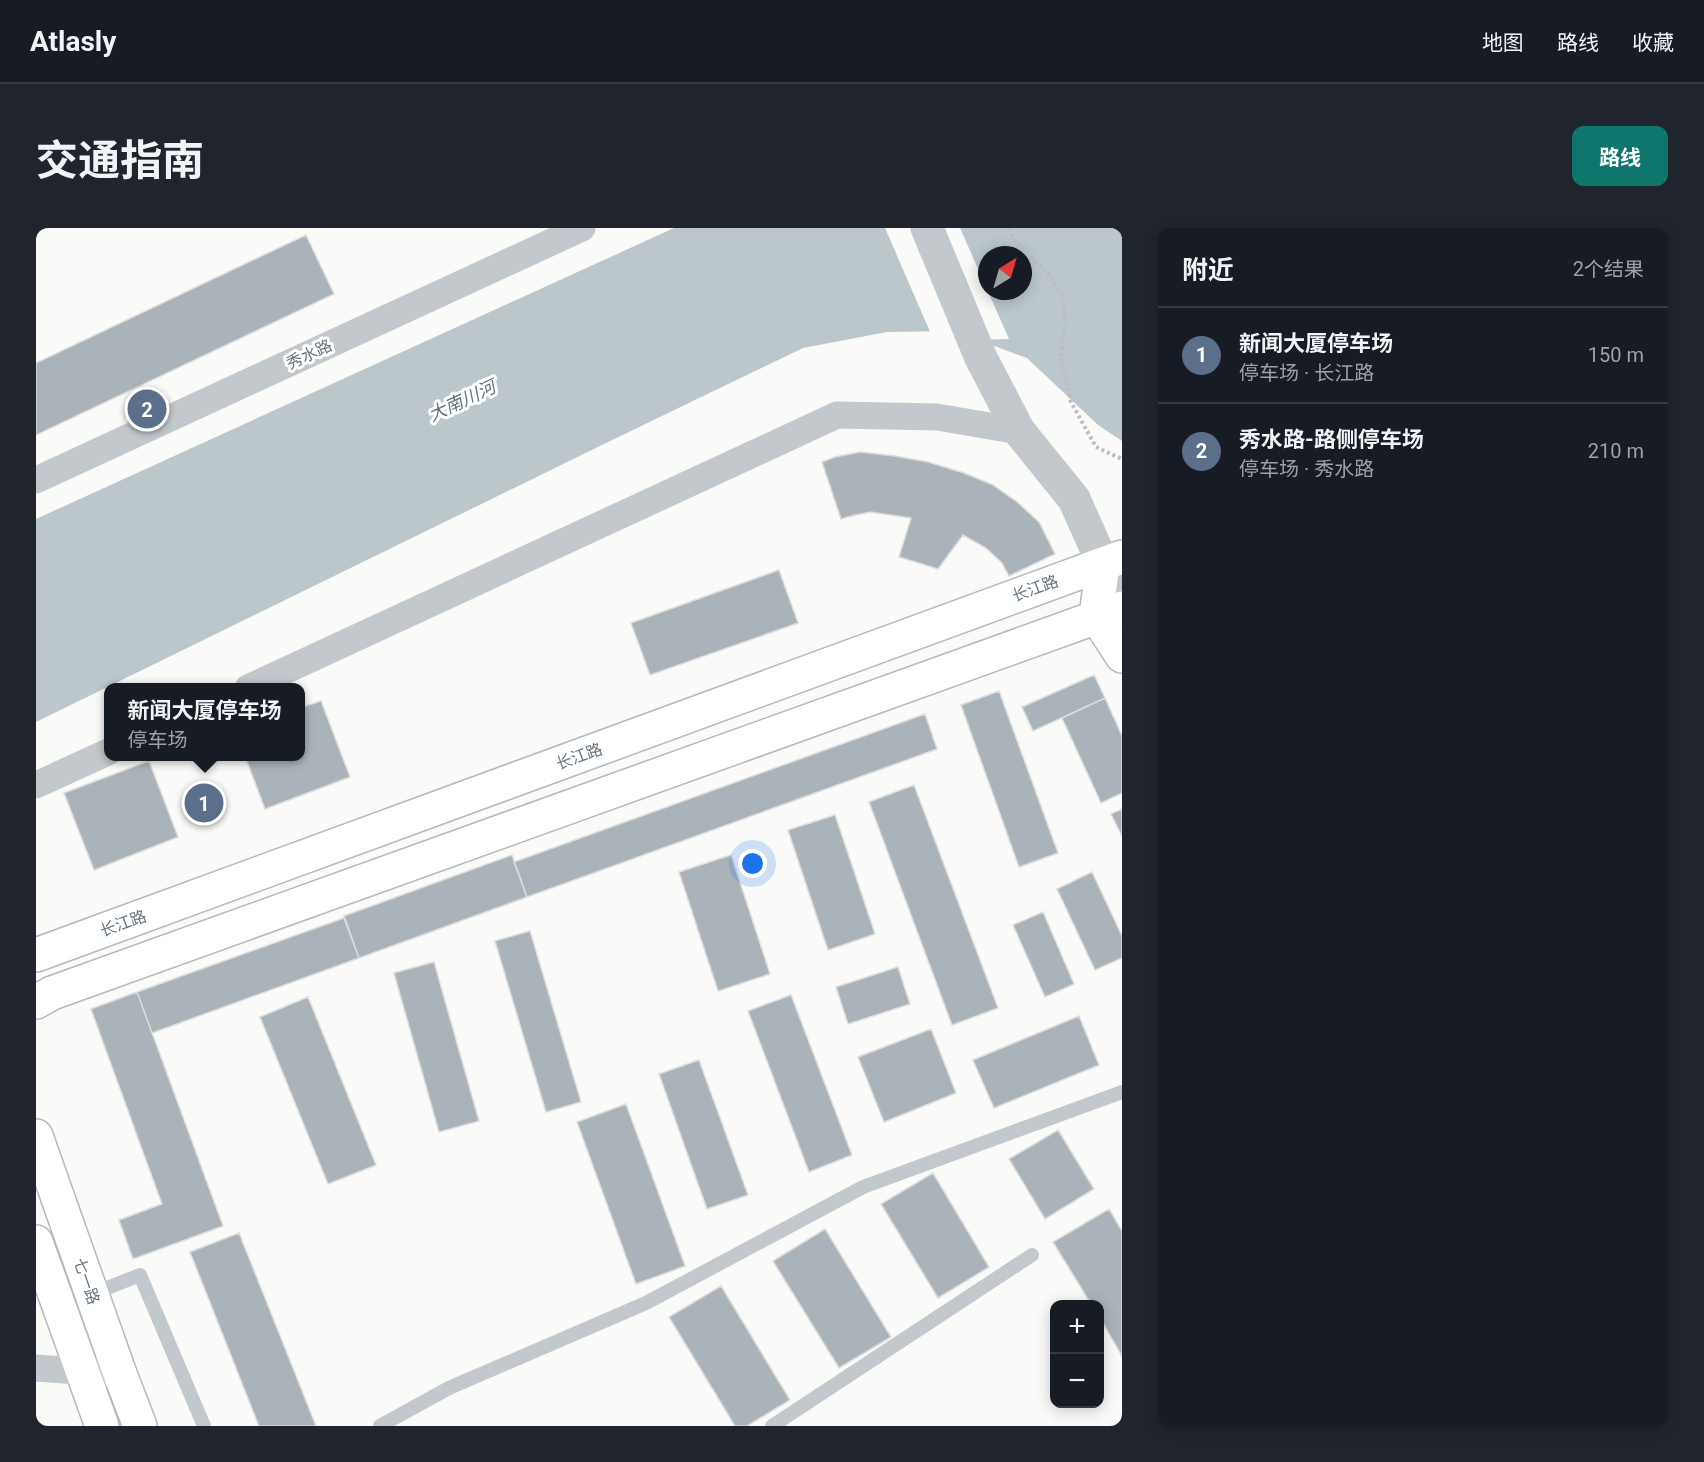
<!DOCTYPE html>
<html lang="zh">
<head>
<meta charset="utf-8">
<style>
  :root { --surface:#171b24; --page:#20242c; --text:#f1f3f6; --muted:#9ea1a6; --line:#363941; --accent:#0f766e }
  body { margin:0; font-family:Roboto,"Noto Sans SC",sans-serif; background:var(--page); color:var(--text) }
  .controls { position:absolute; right:18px; bottom:18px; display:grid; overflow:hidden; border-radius:12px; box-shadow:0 3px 15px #0003 }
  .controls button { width:54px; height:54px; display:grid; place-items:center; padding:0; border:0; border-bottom:2px solid var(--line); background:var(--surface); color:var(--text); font:30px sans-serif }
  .compass { position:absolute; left:942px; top:18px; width:54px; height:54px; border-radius:50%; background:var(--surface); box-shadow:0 3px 15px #0003; rotate:37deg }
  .you { position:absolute; left:717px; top:636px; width:21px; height:21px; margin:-15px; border:4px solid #fff; border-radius:50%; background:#1a73e8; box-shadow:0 0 0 9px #1a73e833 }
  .badge { display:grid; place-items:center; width:39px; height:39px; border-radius:50%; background:var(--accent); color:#fff; font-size:20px; font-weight:700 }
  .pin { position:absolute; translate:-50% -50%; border:3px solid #fff; box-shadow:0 2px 6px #0006 }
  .popup { position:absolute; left:68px; top:455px; width:201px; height:78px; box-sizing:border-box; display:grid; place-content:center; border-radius:12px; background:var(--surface); filter:drop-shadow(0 2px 4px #0005); font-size:20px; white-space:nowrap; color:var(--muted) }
  .popup b { font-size:22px; color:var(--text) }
  .popup::after { content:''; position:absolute; left:50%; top:100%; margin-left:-12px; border:12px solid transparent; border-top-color:var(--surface) }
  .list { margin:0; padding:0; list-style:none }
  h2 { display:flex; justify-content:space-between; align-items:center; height:78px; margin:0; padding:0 24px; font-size:26px }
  h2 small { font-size:20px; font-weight:400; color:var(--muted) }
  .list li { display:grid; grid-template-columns:39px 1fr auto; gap:18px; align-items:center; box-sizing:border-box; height:96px; padding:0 24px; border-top:2px solid var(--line) }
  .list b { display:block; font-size:22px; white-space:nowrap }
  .list p { margin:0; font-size:20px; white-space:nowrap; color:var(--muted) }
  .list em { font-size:20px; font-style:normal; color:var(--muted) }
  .map { position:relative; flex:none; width:1086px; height:1198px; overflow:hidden; border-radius:12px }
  header { display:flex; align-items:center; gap:36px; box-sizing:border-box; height:84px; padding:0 30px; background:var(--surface); border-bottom:2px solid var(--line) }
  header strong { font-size:28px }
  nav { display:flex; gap:33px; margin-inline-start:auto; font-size:21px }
  .intro { display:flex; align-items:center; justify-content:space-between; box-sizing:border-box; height:144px; padding:0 36px }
  h1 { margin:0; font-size:42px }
  .button { padding:15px 27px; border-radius:12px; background:var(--accent); color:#fff; font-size:21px; font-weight:700 }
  main { display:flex; gap:36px; padding:0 36px }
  aside { flex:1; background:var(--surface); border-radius:12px; box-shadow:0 3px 15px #0003 }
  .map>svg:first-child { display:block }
  .water { fill:#bbc7cb; fill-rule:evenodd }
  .pier { fill:#fafaf8 }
  .building { fill:#aab3b9; stroke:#dcdcda; stroke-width:1.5 }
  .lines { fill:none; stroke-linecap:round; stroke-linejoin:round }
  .secondary-casing { stroke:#b3babf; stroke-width:36 }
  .primary-casing { stroke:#b5babe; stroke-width:36 }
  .path { stroke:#bbbfc2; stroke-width:4; stroke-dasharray:3 3; stroke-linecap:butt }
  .service { stroke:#c3c8cc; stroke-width:14 }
  .minor { stroke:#c3c8cc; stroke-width:27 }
  .tertiary { stroke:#c3c8cc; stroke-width:33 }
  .secondary { stroke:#fff; stroke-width:33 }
  .primary { stroke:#fff; stroke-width:33 }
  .labels { text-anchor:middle; stroke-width:6; stroke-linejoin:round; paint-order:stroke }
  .street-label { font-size:16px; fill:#657683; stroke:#fff }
  .water-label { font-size:18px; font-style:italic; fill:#60757c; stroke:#fff }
</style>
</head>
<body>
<header>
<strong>Atlasly</strong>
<nav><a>地图</a><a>路线</a><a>收藏</a></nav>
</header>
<div class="intro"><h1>交通指南</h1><a class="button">路线</a></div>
<main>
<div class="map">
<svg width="1086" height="1198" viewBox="0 0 1086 1198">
  <rect width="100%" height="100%" fill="#fafaf8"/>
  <!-- water -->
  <path class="water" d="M638 0H1086V213L1062 197 991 130 918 103 851 104 767 120 570 215 0 494V291ZM951 27H987V63H951Z"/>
  <!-- pier -->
  <path class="pier" d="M849 0H924L973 111 935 112 918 106H895Z"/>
  <!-- building -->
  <path class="building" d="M270 7 298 66 0 207V135Z
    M824 224 859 228 892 234 928 245 957 257 981 274 1003 294 1019 326 973 348 966 335 950 320 927 307 902 341 863 329 875 290 835 284 819 287 805 291 786 234 799 229Z
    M743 342 762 395 614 447 595 395Z
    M1058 447 1069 470 997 503 986 479Z
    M963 463 1022 625 983 639 925 477Z
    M1069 470 1086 508V565L1065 575 1026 490Z
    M285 473 314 549 229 581 209 528H264V480Z
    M889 486 901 521 491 669 478 634Z
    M113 533 142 609 58 642 28 565Z
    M878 557 962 780 916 797 833 574Z
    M1086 581V608L1075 586Z
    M799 587 839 706 792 722 752 602Z
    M476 627 491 669 323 730 308 688Z
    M695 627 734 746 682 763 643 644Z
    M1056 644 1086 708V730L1059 742 1021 661Z
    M1007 684 1038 756 1009 769 977 697Z
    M308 690 323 730 116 805 101 764Z
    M494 703 545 874 510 884 459 713Z
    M398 734 443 893 403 904 358 745Z
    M862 739 874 776 812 796 800 759Z
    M101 764 187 998 97 1031 83 992 126 976 55 781Z
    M755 767 816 927 773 944 712 783Z
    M272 769 340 937 292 956 224 789Z
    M1043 788 1063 837 958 880 937 832Z
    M895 801 920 865 848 894 822 829Z
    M663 832 712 967 671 981 623 846Z
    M590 876 649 1038 600 1056 541 894Z
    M1022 902 1058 961 1009 991 973 931Z
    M897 945 953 1039 902 1070 845 976Z
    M1073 981 1086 1003V1128L1064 1090V1076H1055L1017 1014Z
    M789 1001 855 1109 803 1140 737 1033Z
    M203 1005 280 1198H223L154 1024Z
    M685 1058 754 1172 711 1198H699L633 1089Z"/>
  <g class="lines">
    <!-- secondary casing -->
    <g class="secondary-casing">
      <path id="secondary" d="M1067 336 1060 388 1086 428
        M0 727 1086 329
        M0 774 16 765 1086 380"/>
    </g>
    <!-- primary casing -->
    <g class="primary-casing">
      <path id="primary" d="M0 908 84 1146 104 1198
        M0 1014 66 1198"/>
    </g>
    <!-- path -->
    <path class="path" d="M974 0 977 10 1013 47 1027 70 1029 89 1025 131 1035 174 1060 219 1086 231"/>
    <!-- service -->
    <path class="service" d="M56 1066 104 1047 168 1198
      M344 1198 413 1160 610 1075 827 959 1086 864
      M736 1198 996 1027"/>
    <!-- minor -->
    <path class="minor" d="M0 252 546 0
      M212 460 801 187 901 189 983 203
      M0 557 72 524
      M0 1140 84 1146"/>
    <!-- tertiary -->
    <path class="tertiary" d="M891 0 945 130 983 203 1038 271 1067 336 1086 348"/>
    <!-- secondary -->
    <use href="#secondary" class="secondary"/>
    <!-- primary -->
    <use href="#primary" class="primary"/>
  </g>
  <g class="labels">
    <!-- street labels -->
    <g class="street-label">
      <text transform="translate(273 126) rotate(-25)" y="6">秀水路</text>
      <text transform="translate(999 360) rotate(-20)" y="6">长江路</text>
      <text transform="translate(543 528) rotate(-20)" y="6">长江路</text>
      <text transform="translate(87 695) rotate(-20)" y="6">长江路</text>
      <text transform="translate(51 1053) rotate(71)" y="6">七一路</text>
    </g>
    <!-- water labels -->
    <g class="water-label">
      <text transform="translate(426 173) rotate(-25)" y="6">大南川河</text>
    </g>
  </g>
</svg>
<div class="controls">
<button>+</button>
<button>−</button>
</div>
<svg class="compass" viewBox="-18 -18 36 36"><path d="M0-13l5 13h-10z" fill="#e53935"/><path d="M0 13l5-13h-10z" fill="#9ea1a6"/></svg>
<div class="you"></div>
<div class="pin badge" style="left:168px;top:575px;background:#5c6f8a">1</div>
<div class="popup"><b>新闻大厦停车场</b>停车场</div>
<div class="pin badge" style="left:111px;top:181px;background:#5c6f8a">2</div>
</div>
<aside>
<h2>附近<small>2个结果</small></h2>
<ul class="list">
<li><span class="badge" style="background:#5c6f8a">1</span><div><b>新闻大厦停车场</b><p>停车场 · 长江路</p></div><em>150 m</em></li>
<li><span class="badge" style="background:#5c6f8a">2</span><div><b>秀水路-路侧停车场</b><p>停车场 · 秀水路</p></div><em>210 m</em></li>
</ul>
</aside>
</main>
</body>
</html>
